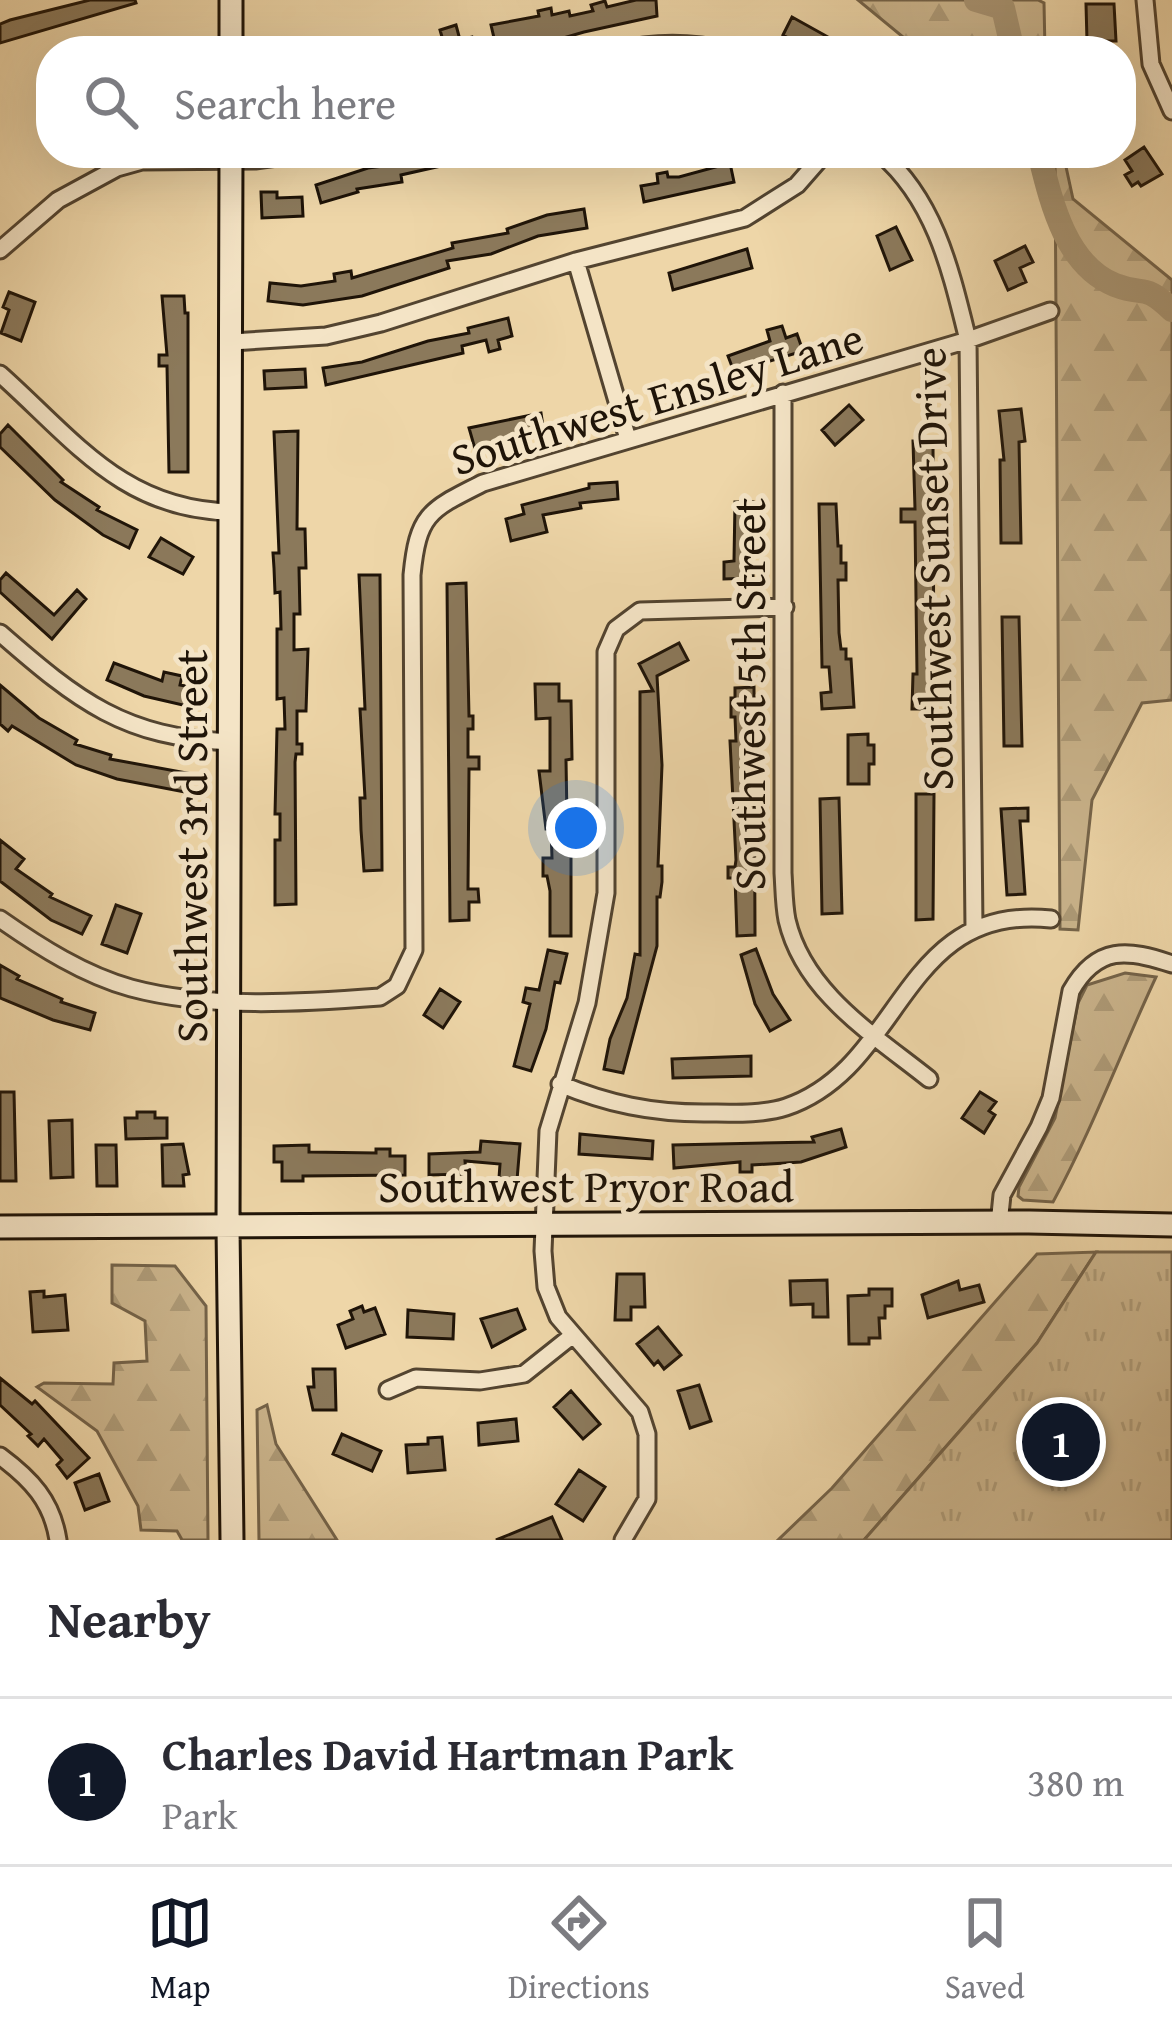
<!DOCTYPE html>
<html lang="en">
<head>
<meta charset="utf-8">
<style>
  :root { --surface:#fff; --page:#f2f2f3; --text:#2b2b33; --muted:#7c7c81; --line:#e1e1e2; --accent:#111827 }
  body { margin:0; font-family:"Gentium Book Plus",serif; background:var(--page); color:var(--text) }
  .you { position:absolute; left:576px; top:828px; width:42px; height:42px; margin:-30px; border:9px solid #fff; border-radius:50%; background:#1a73e8; box-shadow:0 0 0 18px #1a73e833 }
  .badge { display:grid; place-items:center; width:78px; height:78px; border-radius:50%; background:var(--accent); color:#fff; font-size:39px; font-weight:700 }
  .pin { position:absolute; translate:-50% -50%; border:6px solid #fff; box-shadow:0 3px 12px #0006 }
  .list { margin:0; padding:0; list-style:none }
  h2 { display:flex; justify-content:space-between; align-items:center; height:156px; margin:0; padding:0 48px; font-size:51px }
  h2 small { font-size:39px; font-weight:400; color:var(--muted) }
  .list li { display:grid; grid-template-columns:78px 1fr auto; gap:36px; align-items:center; box-sizing:border-box; height:168px; padding:0 48px; border-top:3px solid var(--line) }
  .list b { display:block; font-size:45px; white-space:nowrap }
  .list p { margin:0; font-size:39px; white-space:nowrap; color:var(--muted) }
  .list em { font-size:39px; font-style:normal; color:var(--muted) }
  .icon { flex:none; width:66px; height:66px; fill:none; stroke:currentColor; stroke-width:2; stroke-linecap:round; stroke-linejoin:round }
  .map { position:relative; flex:none; width:1172px; height:1540px; overflow:hidden }
  .search { position:absolute; background:var(--surface); box-shadow:0 12px 48px #0002; left:36px; right:36px; top:36px; height:132px; display:flex; align-items:center; gap:30px; box-sizing:border-box; padding:0 42px; border-radius:48px; color:var(--muted); font-size:45px }
  .sheet { height:324px; background:var(--surface) }
  nav { display:flex; justify-content:space-around; align-items:center; box-sizing:border-box; height:168px; border-top:3px solid var(--line); background:var(--surface); font-size:33px; color:var(--muted) }
  nav a { display:grid; justify-items:center; gap:6px }
  nav .on { color:var(--accent) }
  .map>svg:first-child { display:block }
  .forest { fill:url(#forest-firs); stroke:#75644a; stroke-width:3 }
  .park { fill:url(#park-tufts); stroke:#75644a; stroke-width:3 }
  .lines { fill:none; stroke-linecap:round; stroke-linejoin:round }
  .river { stroke:#a89472; stroke-width:24 }
  .building { fill:#8b795b; stroke:#1f1408; stroke-width:3 }
  .street-casing { stroke:#534430; stroke-width:21 }
  .secondary-casing { stroke:#1f1408; stroke-width:27 }
  .street { stroke:#f4e4c6; stroke-width:15 }
  .secondary { stroke:#f4e4c6; stroke-width:21 }
  .labels { text-anchor:middle; stroke-width:10; stroke-linejoin:round; paint-order:stroke }
  .street-label { font-size:45px; fill:#1f1408; stroke:#f4e4c6 }
</style>
</head>
<body>
<div class="map">
<svg width="1172" height="1540" viewBox="0 0 1172 1540">
  <defs>
    <pattern id="forest-firs" width="22" height="20" patternUnits="userSpaceOnUse" patternTransform="scale(3)"><rect width="22" height="20" fill="#cbb58d"/><path d="M5 1l3.5 6h-7zM16 11l3.5 6h-7z" fill="#ae9b78"/></pattern>
    <pattern id="park-tufts" width="24" height="20" patternUnits="userSpaceOnUse" patternTransform="scale(3)"><rect width="24" height="20" fill="#cbb58d"/><path d="M3 7l-1-3M5 7V3M7 7l1-3M15 17l-1-3M17 17v-4M19 17l1-3" fill="none" stroke="#ae9b78"/></pattern>
  </defs>
  <rect width="100%" height="100%" fill="#eed6a8"/>
  <filter id="stains"><feTurbulence type="fractalNoise" baseFrequency=".00167" numOctaves="4"/><feColorMatrix values="0 0 0 0 .2 0 0 0 0 .09 0 0 0 0 .02 0 0 0 .5 -.17"/></filter>
  <radialGradient id="worn" r=".72"><stop offset=".6" stop-color="#630" stop-opacity="0"/><stop offset="1" stop-color="#630" stop-opacity=".3"/></radialGradient>
  <!-- forest -->
  <path class="forest" d="M858 0H1038L1044 3 1045 51H920Z
    M1045 153H1063L1073 199 1172 280V700L1142 703 1092 800 1078 930 1060 929 1055 162Z
    M1125 973 1156 977C1121 1052 1092 1130 1053 1202L1023 1200 1018 1196 1019 1187 1055 1118 1078 1003 1087 985Z
    M1096 1252 1037 1343 864 1540H778L832 1488 1037 1254Z
    M112 1265 175 1266 206 1306 208 1540H182L177 1531 141 1530 138 1506 97 1431 37 1387 44 1383 113 1384 114 1363 147 1361 145 1321 112 1303Z
    M267 1405 276 1444 337 1540H259L257 1410Z"/>
  <!-- park -->
  <path class="park" d="M1096 1252H1172V1540H864L1037 1343Z"/>
  <g class="lines">
    <!-- river -->
    <path class="river" d="M976 0 1003 8 1013 51
      M1039 153C1051 201 1065 265 1115 285 1146 297 1142 282 1172 310"/>
  </g>
  <!-- building -->
  <path class="building" d="M90 0H135L136 3 0 43V24L10 20Z
    M636 0H656L657 16 584 32 539 45 540 49 534 51H432V47L444 44 440 30 456 25 460 40 472 37 474 43 494 38 491 25 539 16 538 11 551 8 552 15 569 11 570 16 593 11 591 5 605 1 607 7Z
    M1086 4H1114L1116 41H1087Z
    M792 17 828 37 821 51H811L783 35Z
    M1144 147 1162 174 1141 186 1138 182 1132 186 1125 175 1132 171 1125 160Z
    M414 153H481V157L401 175 402 182 357 189 358 192 321 203 316 185 368 168 415 162Z
    M730 163 734 182 644 202 641 186 658 183 657 174 667 172 668 177H679Z
    M261 192H277V198L302 197 303 216 262 218Z
    M584 209 587 228 538 236 491 254 447 261 449 268 362 296 303 305 268 301 270 283 301 286 335 281 334 274 351 271 352 278 453 248 452 243 508 233 507 229 547 215Z
    M896 227 912 260 890 270 877 236Z
    M1025 246 1033 262 1020 268 1026 282 1008 290 995 261Z
    M747 249 752 268 673 290 669 273Z
    M9 292 35 302 21 341 1 333 9 310 3 307Z
    M162 296H184L185 313H188V472H169L167 366H159V355H167Z
    M508 318 512 336 498 340 500 349 489 352 486 340 462 346 463 353 326 385 323 368 362 362 428 341 469 333 468 328Z
    M782 326 786 338 797 334 803 351 734 372 728 356 770 341 767 330Z
    M305 369 306 387 265 389 264 371Z
    M849 405 863 420 835 445 822 430Z
    M1021 409 1025 441 1019 442 1021 543H1001L1000 460H1004L999 411Z
    M541 413 544 433 475 449 469 428Z
    M8 425 63 480 61 482 99 507 97 510 137 530 129 548 103 535 55 500 0 447V434Z
    M298 431 297 529H305L306 568H299L300 614H294V650L308 649 306 711H297V744H302V754H296L295 762 296 904 275 905V840H280V814H275L277 729H285L284 698 277 699V629H281L280 592 275 593 274 568 273 553H279L274 432Z
    M913 441H933L934 709H912L913 674H917L915 522H901V509H915Z
    M617 482 618 499 580 503 581 508 543 515 547 532 511 541 506 519 524 514 522 505 589 488V484Z
    M735 502H753V578L724 579V562L734 561Z
    M819 504H836L838 546H841V563H846V580H838L839 633 841 649H846V659H851L854 707 822 709 821 693 831 692 829 667H822Z
    M161 538 193 557 183 574 149 557Z
    M6 573 54 615 77 590 86 599 52 639 0 592V580Z
    M359 575H380L382 870 364 871 361 830 360 798H365L360 709H365Z
    M466 583 469 716H473V729H468V757H479V769H469L468 889H478L479 902H469V920L450 921 447 584Z
    M1002 617H1019L1022 746H1004Z
    M679 643 688 660 657 676 662 765 658 866H662V882L660 897H657V946L623 1073 604 1069 610 1039 627 998 635 954 640 955V692L653 691 639 664Z
    M114 663 162 681 164 672 182 676 180 685 191 687 187 706 144 696 107 680Z
    M535 684H559V701H571L572 759 566 760 567 818H571V936H550V891L547 876H543V858H552L551 829H546L539 771H550V718L536 719Z
    M0 685 39 718 77 740 75 744 111 755 110 759 192 774 190 793 117 779 76 765 12 726 8 731 0 724Z
    M754 687 755 935 737 936 735 878H728V867H735L736 860 730 741H736L735 717H731V698H735V688Z
    M868 734V745H874V764H869V784H848V735Z
    M916 794H934L933 919 916 920Z
    M839 798 842 913 822 914 820 799Z
    M1028 808V821H1020L1025 894 1007 895 1001 809Z
    M0 840 24 859 16 869 52 894 50 897 91 916 82 934 51 920 0 881Z
    M116 905 141 914 127 953 102 944Z
    M756 949 773 994 790 1020 770 1031 755 1004 741 955Z
    M548 950 567 954 560 983 555 982 546 1029 531 1071 514 1066 530 1004 523 1002 526 988 539 990Z
    M0 965 19 976 17 979 62 999 61 1002 95 1013 90 1030 53 1020 0 998Z
    M440 989 460 1002 443 1028 424 1015Z
    M751 1056V1076L673 1078 672 1059Z
    M0 1092H14L16 1181H0Z
    M980 1092 996 1102 989 1111 995 1115 984 1133 962 1118Z
    M137 1112H155V1118H167V1138L126 1139 125 1118H137Z
    M72 1120 73 1177 51 1178 49 1121Z
    M841 1129 846 1147 801 1162 752 1165V1172H740V1162L674 1168 673 1145 814 1142 812 1137Z
    M580 1134 653 1141 652 1159 579 1154Z
    M481 1141 520 1144 517 1180 499 1178 500 1164 465 1161 466 1174 429 1175V1154L480 1152Z
    M183 1144 189 1174 183 1175 184 1186H163L162 1145Z
    M96 1145H116L117 1186H97Z
    M309 1145V1152L376 1153V1149H390V1156H405V1175L303 1176V1181H282V1162H274V1146Z
    M617 1274H644L645 1307H631V1320H615Z
    M827 1280 828 1317H813V1304L791 1305 790 1281Z
    M958 1281 960 1290 979 1285 984 1302 928 1318 922 1295Z
    M869 1289H892V1306H885V1318H879L880 1338H869V1344H849L848 1296 869 1295Z
    M44 1291V1297L65 1295 68 1330 33 1332 30 1292Z
    M362 1306 364 1312 375 1308 385 1334 346 1348 338 1325 353 1319 350 1311Z
    M517 1309 525 1329 492 1347 481 1319Z
    M408 1310 454 1314 453 1339 407 1337Z
    M658 1327 681 1355 664 1369 658 1361 654 1365 637 1344Z
    M313 1369H335L336 1410H313L308 1387H314Z
    M0 1378 32 1404 35 1401 89 1458 67 1478 57 1465 62 1460 44 1439 38 1446 28 1436 31 1434 0 1405Z
    M699 1385 711 1421 690 1428 678 1391Z
    M571 1391 600 1424 583 1439 554 1407Z
    M516 1419 518 1441 479 1445 478 1423Z
    M342 1434 381 1451 372 1471 333 1454Z
    M442 1437 445 1470 408 1473 406 1445 428 1444V1438Z
    M579 1470 605 1487 583 1521 556 1504Z
    M99 1474 109 1501 85 1510 75 1483Z
    M552 1517 562 1540H496Z"/>
  <g class="lines">
    <!-- street casing -->
    <g class="street-casing">
      <path id="street" d="M1145 0 1151 64 1172 111
        M616 51C654 42 691 42 729 51
        M917 51 919 49
        M880 153C936 201 951 272 968 340L974 928
        M0 250 58 200 117 168 142 161 255 160 306 153
        M576 261 628 439
        M232 342 326 336 381 323 576 261 745 218 797 185 825 153
        M0 374C74 440 123 510 231 512
        M783 393V873C784 888 784 905 787 920 804 993 874 1035 929 1079
        M0 633C78 701 124 738 231 742
        M0 919C40 947 84 975 131 988 209 1009 301 1003 380 997L397 986 414 950 412 575C418 514 429 510 483 483L968 340 1050 311
        M560 1084C608 1104 652 1113 704 1113 729 1113 762 1115 786 1107 904 1067 900 903 1051 919
        M999 1224 1002 1195 1039 1127 1051 1098 1071 991C1097 945 1128 949 1172 964
        M388 1390 416 1378 480 1381 524 1374 573 1335
        M0 1456C31 1479 52 1501 58 1540
        M623 1540 647 1499V1434L640 1412 558 1317 546 1287 543 1251 548 1131 587 1003 606 893V652L616 629 640 611 785 607"/>
    </g>
    <!-- secondary casing -->
    <g class="secondary-casing">
      <path id="secondary" d="M231 0V51
        M231 153 228 1228 232 1540
        M0 1227 1029 1222 1172 1225"/>
    </g>
    <!-- street -->
    <use href="#street" class="street"/>
    <!-- secondary -->
    <use href="#secondary" class="secondary"/>
  </g>
  <g class="labels">
    <!-- street labels -->
    <g class="street-label">
      <text transform="translate(657 398) rotate(-17)" y="16">Southwest Ensley Lane</text>
      <text transform="translate(933 569) rotate(-91)" y="16">Southwest Sunset Drive</text>
      <text transform="translate(749 694) rotate(-90)" y="16">Southwest 5th Street</text>
      <text transform="translate(191 846) rotate(-90)" y="16">Southwest 3rd Street</text>
      <text x="586" y="1202">Southwest Pryor Road</text>
    </g>
  </g>
  <rect width="100%" height="100%" filter="url(#stains)"/>
  <rect width="100%" height="100%" fill="url(#worn)"/>
</svg>
<div class="you"></div>
<div class="pin badge" style="left:1061px;top:1442px">1</div>
<div class="search"><svg class="icon" aria-label="search" viewBox="0 0 24 24"><circle cx="10" cy="10" r="6"/><path d="M15 15l6 6"/></svg>Search here</div>
</div>
<section class="sheet">
<h2>Nearby<small></small></h2>
<ul class="list">
<li><span class="badge">1</span><div><b>Charles David Hartman Park</b><p>Park</p></div><em>380 m</em></li>
</ul>
</section>
<nav>
<a class="on"><svg class="icon" aria-label="map" viewBox="0 0 24 24"><path d="M3 6l6-2 6 2 6-2v14l-6 2-6-2-6 2zM9 4v14M15 6v14"/></svg>Map</a>
<a><svg class="icon" aria-label="directions" viewBox="0 0 24 24"><path d="M12 3l9 9-9 9-9-9zM9 14v-3h6M13 9l2 2-2 2"/></svg>Directions</a>
<a><svg class="icon" aria-label="saved" viewBox="0 0 24 24"><path d="M7 4h10v16l-5-4-5 4z"/></svg>Saved</a>
</nav>
</body>
</html>
